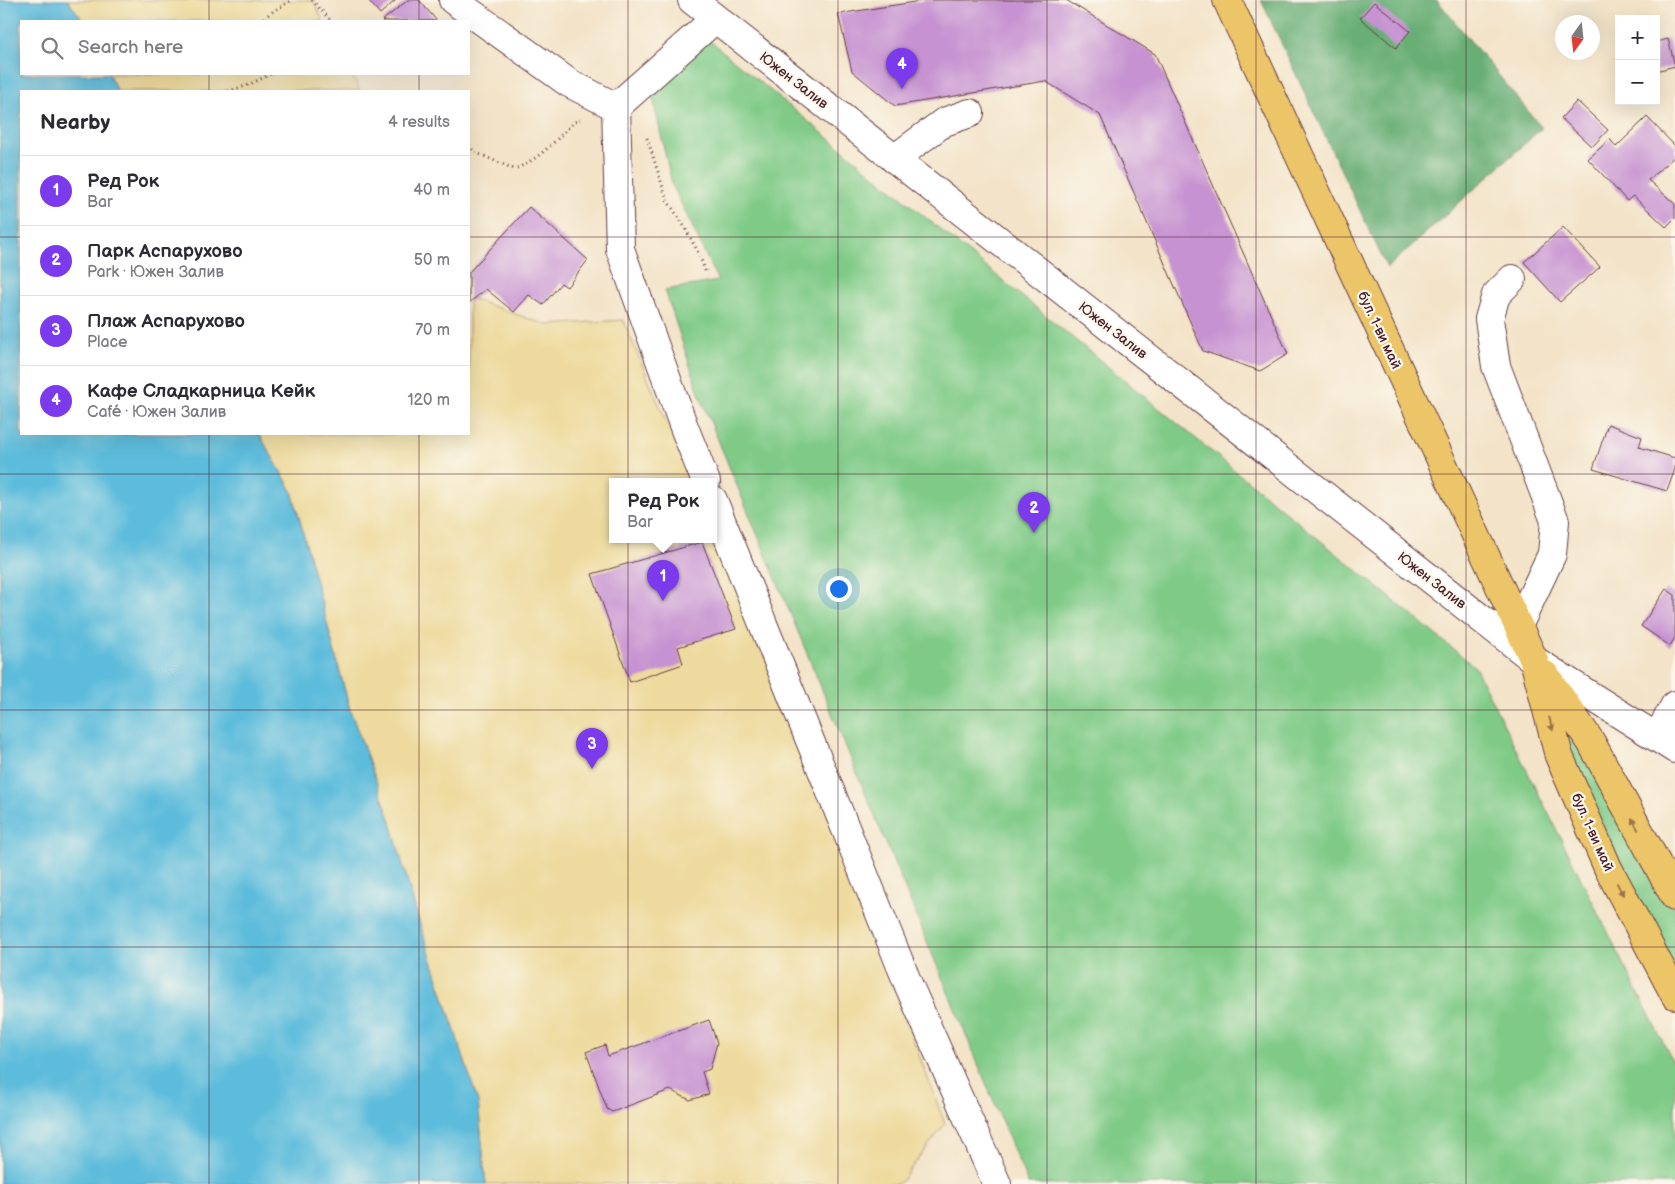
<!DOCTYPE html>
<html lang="en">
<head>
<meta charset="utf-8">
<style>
  :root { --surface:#fff; --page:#f7f7f7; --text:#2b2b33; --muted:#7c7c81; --line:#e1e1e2; --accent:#7c3aed }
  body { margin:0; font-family:"Balsamiq Sans",sans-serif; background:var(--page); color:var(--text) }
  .controls { position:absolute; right:15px; top:15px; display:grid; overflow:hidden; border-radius:0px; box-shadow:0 5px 20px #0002 }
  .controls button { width:45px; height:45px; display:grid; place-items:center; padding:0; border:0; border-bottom:1px solid var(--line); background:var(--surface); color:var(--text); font:25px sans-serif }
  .compass { position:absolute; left:1555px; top:15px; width:45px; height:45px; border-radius:50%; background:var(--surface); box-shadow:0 5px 20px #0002; rotate:195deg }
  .you { position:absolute; left:838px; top:588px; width:18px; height:18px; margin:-12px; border:4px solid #fff; border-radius:50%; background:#1a73e8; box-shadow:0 0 0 8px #1a73e833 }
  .badge { display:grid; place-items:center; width:32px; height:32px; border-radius:50%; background:var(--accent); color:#fff; font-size:16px; font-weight:700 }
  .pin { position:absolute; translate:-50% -41px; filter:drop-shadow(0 1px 2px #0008) }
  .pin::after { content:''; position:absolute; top:26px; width:18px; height:15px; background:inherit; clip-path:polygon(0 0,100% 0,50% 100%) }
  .popup { position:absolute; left:609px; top:478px; width:108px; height:65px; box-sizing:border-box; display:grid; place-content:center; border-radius:0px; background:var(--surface); filter:drop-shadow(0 1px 4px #0005); font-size:16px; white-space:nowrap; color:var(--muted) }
  .popup b { font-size:19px; color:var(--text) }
  .popup::after { content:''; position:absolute; left:50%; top:100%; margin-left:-10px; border:10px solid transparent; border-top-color:var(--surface) }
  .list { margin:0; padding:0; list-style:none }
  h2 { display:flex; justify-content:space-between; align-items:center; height:65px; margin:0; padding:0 20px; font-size:21px }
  h2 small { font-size:16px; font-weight:400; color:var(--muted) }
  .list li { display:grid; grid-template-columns:32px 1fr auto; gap:15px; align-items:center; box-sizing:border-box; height:70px; padding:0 20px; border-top:1px solid var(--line) }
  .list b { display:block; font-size:19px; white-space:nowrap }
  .list p { margin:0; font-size:16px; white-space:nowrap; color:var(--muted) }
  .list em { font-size:16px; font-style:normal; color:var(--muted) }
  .icon { flex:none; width:28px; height:28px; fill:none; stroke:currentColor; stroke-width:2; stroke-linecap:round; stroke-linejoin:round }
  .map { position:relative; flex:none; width:1675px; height:1184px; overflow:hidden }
  .search { position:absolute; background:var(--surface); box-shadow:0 5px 20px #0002; left:20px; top:20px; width:450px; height:55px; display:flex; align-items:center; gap:12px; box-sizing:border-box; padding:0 18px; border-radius:0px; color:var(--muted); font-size:19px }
  .panel { position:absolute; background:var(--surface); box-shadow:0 5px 20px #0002; left:20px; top:90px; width:450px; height:345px; border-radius:0px }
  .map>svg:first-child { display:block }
  .green { fill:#7fca87; stroke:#647459 }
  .forest { fill:#67ae74; stroke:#586650 }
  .sand { fill:#eeda9e; stroke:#9c7c64 }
  .water { fill:#5dbcdb; stroke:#546e83 }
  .building { fill:#c692d1 }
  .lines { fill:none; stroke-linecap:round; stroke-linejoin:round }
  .minor-casing { stroke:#633c43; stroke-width:30 }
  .major-casing { stroke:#633c43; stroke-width:30 }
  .path { stroke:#633c43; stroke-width:3; stroke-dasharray:1 4; stroke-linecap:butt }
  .minor { stroke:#fff; stroke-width:28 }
  .major { stroke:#edc569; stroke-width:28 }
  .oneway { fill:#9c724a }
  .grid { fill:none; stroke:#4a1f2b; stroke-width:1; stroke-opacity:0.55 }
  .labels { text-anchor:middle; stroke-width:4.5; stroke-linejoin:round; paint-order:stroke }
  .street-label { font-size:14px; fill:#4a1f2b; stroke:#fbf7ec }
</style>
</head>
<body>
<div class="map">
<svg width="1675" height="1184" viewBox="0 0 1675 1184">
  <rect width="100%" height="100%" fill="#fbf7ec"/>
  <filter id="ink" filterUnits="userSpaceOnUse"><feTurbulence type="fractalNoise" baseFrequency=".02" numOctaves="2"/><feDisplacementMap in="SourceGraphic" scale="10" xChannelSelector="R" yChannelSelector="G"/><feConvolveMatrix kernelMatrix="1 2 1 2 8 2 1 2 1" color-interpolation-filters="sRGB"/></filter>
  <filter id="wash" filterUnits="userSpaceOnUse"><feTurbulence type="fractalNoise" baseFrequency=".0096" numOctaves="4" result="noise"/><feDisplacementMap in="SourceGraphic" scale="20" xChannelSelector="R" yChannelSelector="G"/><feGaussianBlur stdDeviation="1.12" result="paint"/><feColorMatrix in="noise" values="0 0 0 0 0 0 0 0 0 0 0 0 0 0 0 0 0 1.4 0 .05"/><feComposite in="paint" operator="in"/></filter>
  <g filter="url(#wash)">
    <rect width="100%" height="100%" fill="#f3e3c8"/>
    <!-- green -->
    <path class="green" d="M699 32 1475 667 1675 1066V1184H1028L701 399 665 290 718 281 672 184 651 90Z
      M1534 660 1675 895V995L1608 868Z"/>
    <!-- forest -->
    <path class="forest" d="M1261 0H1437L1542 128 1387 268Z"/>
    <!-- sand -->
    <path class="sand" d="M67 0H313L323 21H84Z
      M109 74H351L360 91H117Z
      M469 298 547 325 623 320 692 482H613V540H713V532L793 721 945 1124 899 1184H486L478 1102 418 918 389 816 350 710 292 491 259 434H469Z"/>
    <!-- water -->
    <path class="water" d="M0 0H67L84 21H21V74H109L117 91H21V434H259L292 491 350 710 389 816 418 918 478 1102 486 1184H0Z"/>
    <g id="blocks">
      <!-- building -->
      <path class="building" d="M368 0H396L380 14Z
        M408 0H419L437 21H382Z
        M927 0H1066L1155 54 1288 354 1260 371 1203 351 1100 115 1045 81 895 106 852 71 838 14Z
        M1374 2 1410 31 1396 48 1360 18Z
        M1668 39 1675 66 1656 71V42Z
        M1577 101 1608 130 1592 147 1561 118Z
        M1647 117 1675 146V156L1648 180 1675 204V218L1666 227 1633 196 1627 201 1588 159 1610 139 1616 147Z
        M529 207 588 260 567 287 561 283 543 305 529 295 514 312 486 289 469 303V272Z
        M1563 227 1600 267 1560 302 1524 262Z
        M1608 424 1642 437 1639 447 1675 458V469L1667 491 1593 469Z
        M702 542 736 629 678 647 683 664 630 682 592 574Z
        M1666 589 1675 595V638L1670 646 1641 626Z
        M709 1020 717 1043 710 1069 702 1072 709 1094 690 1100 670 1090 612 1112 607 1109 586 1052 605 1045 608 1056Z"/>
    </g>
  </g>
  <g filter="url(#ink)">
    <use href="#blocks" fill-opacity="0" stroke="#633c43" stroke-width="1"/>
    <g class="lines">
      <!-- minor casing -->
      <g class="minor-casing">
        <path id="minor" d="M453 0 569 83 616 107
          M692 0 1534 660 1675 749
          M894 159 944 122 970 113
          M1512 279 1496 295 1489 319 1496 366 1555 521 1552 554 1518 626
          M706 482 684 427 620 249 616 107 715 19
          M713 500 909 986 997 1184
          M1657 737 1675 705"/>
      </g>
      <!-- major casing -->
      <g class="major-casing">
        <path id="major" d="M1227 0 1534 660 1559 756 1608 868 1675 995
          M1545 675 1591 742 1675 897"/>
      </g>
      <!-- path -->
      <path class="path" d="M312 0 331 21
        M260 21 272 12 292 0
        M228 91 246 86 271 74
        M647 138 667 200 683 224 699 254 706 273
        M469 145 474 152 514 169C538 161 556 140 574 122L580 120"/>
      <!-- minor -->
      <use href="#minor" class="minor"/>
      <!-- major -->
      <use href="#major" class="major"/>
    </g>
    <!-- one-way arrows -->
    <defs><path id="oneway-solid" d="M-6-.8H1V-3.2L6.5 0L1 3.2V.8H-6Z" transform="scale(1.25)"/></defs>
    <g class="oneway">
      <use href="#oneway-solid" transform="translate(1551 724) rotate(75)"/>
      <use href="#oneway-solid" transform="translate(1635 824) rotate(-118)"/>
      <use href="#oneway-solid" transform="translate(1620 889) rotate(62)"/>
    </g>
  </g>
  <!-- grid -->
  <path class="grid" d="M209 0V21M419 0V21M628 0V1184M838 0V1184M1047 0V1184M1256 0V1184M1466 0V1184M209 74V91M419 74V91M0 237H21M469 237H1675M209 434V1184M419 434V1184M0 474H1675M0 710H1675M0 947H1675"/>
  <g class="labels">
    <!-- street labels -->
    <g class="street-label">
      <text transform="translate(794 80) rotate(38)" y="5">Южен Залив</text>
      <text transform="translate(1113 330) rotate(38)" y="5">Южен Залив</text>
      <text transform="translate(1380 330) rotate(65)" y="5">бул. 1-ви май</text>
      <text transform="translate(1432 580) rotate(38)" y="5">Южен Залив</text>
      <text transform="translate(1593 832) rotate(66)" y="5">бул. 1-ви май</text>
    </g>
  </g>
</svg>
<div class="controls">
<button>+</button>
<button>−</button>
</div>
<svg class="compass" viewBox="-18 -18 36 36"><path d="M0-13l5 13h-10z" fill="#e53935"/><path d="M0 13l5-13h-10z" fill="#7c7c81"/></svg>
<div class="you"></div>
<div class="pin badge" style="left:663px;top:601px">1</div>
<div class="popup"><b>Ред Рок</b>Bar</div>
<div class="pin badge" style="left:1034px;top:533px">2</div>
<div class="pin badge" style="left:592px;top:769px">3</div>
<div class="pin badge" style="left:902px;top:89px">4</div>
<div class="search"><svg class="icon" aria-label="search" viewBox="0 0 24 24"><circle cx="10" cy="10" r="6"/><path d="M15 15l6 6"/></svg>Search here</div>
<section class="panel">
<h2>Nearby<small>4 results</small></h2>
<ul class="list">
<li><span class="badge">1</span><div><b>Ред Рок</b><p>Bar</p></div><em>40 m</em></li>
<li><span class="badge">2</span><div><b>Парк Аспарухово</b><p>Park · Южен Залив</p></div><em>50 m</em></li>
<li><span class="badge">3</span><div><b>Плаж Аспарухово</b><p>Place</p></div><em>70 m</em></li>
<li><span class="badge">4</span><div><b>Кафе Сладкарница Кейк</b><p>Café · Южен Залив</p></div><em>120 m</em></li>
</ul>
</section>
</div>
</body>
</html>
